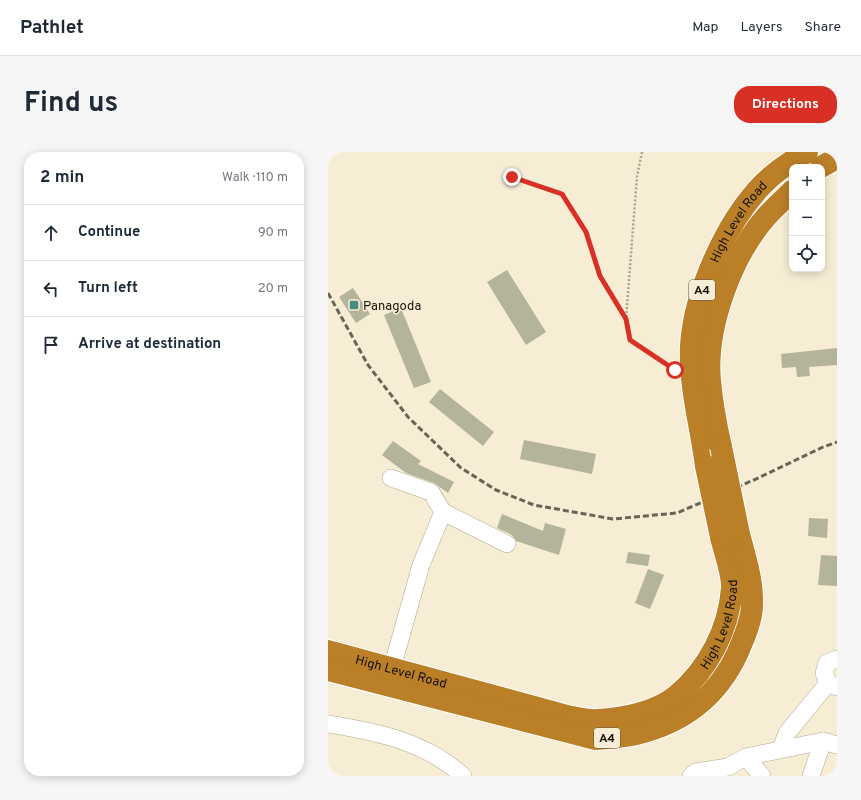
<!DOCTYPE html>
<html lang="en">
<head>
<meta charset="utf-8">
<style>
  :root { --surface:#fff; --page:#f6f6f7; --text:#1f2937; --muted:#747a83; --line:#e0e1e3; --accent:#d93025 }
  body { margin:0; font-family:Overpass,sans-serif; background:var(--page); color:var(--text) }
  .controls { position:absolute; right:12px; top:12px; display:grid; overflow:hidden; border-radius:8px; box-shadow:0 2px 10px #0003 }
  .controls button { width:36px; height:36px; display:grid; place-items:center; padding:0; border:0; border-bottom:1px solid var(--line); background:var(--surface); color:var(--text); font:20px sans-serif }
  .stop { position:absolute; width:12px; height:12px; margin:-9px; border:3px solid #d93025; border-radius:50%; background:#fff }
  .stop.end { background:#d93025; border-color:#fff; box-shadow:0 1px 4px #0008 }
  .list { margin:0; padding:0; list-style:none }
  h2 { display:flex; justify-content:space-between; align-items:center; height:52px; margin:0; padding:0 16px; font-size:17px }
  h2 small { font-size:13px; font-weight:400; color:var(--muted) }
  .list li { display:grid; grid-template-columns:26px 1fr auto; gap:12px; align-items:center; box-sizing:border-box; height:56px; padding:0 16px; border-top:1px solid var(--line) }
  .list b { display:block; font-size:15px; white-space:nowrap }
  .list em { font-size:13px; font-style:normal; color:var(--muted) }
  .icon { flex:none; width:22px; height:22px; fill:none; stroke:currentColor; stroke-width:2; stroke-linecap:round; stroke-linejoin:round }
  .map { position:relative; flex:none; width:509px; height:624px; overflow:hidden; border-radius:16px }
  header { display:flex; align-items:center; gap:24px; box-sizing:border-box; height:56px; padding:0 20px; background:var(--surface); border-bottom:1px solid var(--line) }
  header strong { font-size:19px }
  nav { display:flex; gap:22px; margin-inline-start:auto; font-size:14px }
  .intro { display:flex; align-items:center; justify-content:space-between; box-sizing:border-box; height:96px; padding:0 24px }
  h1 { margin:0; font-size:28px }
  .button { padding:10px 18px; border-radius:16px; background:var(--accent); color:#fff; font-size:14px; font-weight:700 }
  main { display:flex; gap:24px; padding:0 24px }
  aside { flex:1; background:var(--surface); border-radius:16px; box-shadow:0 2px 10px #0003 }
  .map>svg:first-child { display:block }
  .building { fill:#b4b49b }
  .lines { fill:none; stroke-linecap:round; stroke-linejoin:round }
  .minor-casing { stroke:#b1a890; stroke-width:18 }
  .highway-casing { stroke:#fff; stroke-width:24 }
  .path { stroke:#a9a28f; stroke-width:2.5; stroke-dasharray:2 2; stroke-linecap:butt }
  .minor { stroke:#fff; stroke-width:17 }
  .highway { stroke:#ba7f27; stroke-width:22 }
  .rail { stroke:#696455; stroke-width:3; stroke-dasharray:6 3; stroke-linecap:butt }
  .highway-bridge-casing { stroke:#fff; stroke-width:24; stroke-linecap:butt }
  .highway-bridge { stroke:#ba7f27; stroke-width:22 }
  .route { stroke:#d93025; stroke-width:5 }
  .poi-dot { fill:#488d81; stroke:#f6edd4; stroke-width:1.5 }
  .labels { text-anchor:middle; stroke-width:3; stroke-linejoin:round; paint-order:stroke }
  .shield { fill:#f6edd4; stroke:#585447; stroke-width:1 }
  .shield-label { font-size:12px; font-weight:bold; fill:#15120a }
  .street-label { font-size:13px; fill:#15120a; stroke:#f6edd4 }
  .poi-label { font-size:13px; fill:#15120a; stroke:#f6edd4; text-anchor:start }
</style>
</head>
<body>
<header>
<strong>Pathlet</strong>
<nav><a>Map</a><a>Layers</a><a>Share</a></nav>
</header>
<div class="intro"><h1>Find us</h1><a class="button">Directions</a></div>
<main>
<aside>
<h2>2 min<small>Walk · 110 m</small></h2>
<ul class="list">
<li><svg class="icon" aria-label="ahead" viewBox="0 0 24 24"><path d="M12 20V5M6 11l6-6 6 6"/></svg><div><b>Continue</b></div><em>90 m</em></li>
<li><svg class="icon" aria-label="left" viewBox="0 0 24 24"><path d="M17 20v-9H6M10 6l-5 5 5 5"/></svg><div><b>Turn left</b></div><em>20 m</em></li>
<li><svg class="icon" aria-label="arrive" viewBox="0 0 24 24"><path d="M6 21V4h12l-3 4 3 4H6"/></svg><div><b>Arrive at destination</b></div></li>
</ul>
</aside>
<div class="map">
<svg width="509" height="624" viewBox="0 0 509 624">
  <rect width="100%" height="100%" fill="#f6edd4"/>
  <!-- building -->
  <path class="building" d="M179 118 218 180 198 193 159 130Z
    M25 136 42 162 28 171 11 145Z
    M73 156 103 230 86 236 56 163Z
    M509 196V213L481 215 482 224 469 225 468 215 454 216 453 202Z
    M112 237 166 280 155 294 101 250Z
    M196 288 268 302 264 322 192 307Z
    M65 289 93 309 90 312 126 330 120 341 106 331 78 321 54 303Z
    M174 362 215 379 217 371 238 377 231 403 188 389 184 383 169 376Z
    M481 366 500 367 499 386 480 384Z
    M300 400 322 403 320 414 298 411Z
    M493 403 509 404V434L490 433Z
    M320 417 336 423 322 457 307 451Z"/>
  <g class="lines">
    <!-- minor casing -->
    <g class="minor-casing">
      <path id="minor" d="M63 326 103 340 115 360 179 392
        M64 516 93 413 115 360
        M509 535 500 531 496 521 499 511 509 507
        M0 572C49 580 97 589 135 624
        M453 597 459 581 500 531
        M418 605 434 624
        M363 624 368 620 400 615 418 605 495 589 509 593
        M483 624 495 589"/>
    </g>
    <!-- highway casing -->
    <g class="highway-casing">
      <g id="highway">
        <path d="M493 15 509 6"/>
        <path d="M393 295C388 273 384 251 382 229 377 176 403 105 438 65 446 56 455 48 464 39"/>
        <path id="s1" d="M378 314C373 275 361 233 363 194 366 141 398 70 435 32 448 19 463 9 479 0"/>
        <path id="s2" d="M0 499 243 565C251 566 261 569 270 568 295 567 328 560 348 544 380 518 401 477 404 436 405 422 396 399 393 385"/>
        <path d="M0 518 268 587C281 586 295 585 308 582 355 571 390 544 410 500 416 486 424 468 424 453 425 429 417 405 411 382"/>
      </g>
    </g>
    <!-- path -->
    <path class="path" d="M314 0 309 24 298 167 302 188 345 217
      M184 25 234 42 258 80 272 124 297 166"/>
    <!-- minor -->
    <use href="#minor" class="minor"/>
    <!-- highway -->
    <use href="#highway" class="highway"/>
    <!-- rail -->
    <path class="rail" d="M0 141 40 213 80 265 133 316 168 338 206 353 285 367 349 361 428 327 495 295 509 290"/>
    <!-- highway-bridge casing -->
    <g class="highway-bridge-casing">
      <path id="highway-bridge" d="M393 295 411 382
        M378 314 393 385"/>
    </g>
    <!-- highway-bridge -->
    <use href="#highway-bridge" class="highway-bridge"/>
  </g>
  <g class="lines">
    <!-- route -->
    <path class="route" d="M184 25 234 42 258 80 272 124 298 167 302 188 347 218"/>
  </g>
  <!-- markers -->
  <rect class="poi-dot" x="21" y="148" width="10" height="10" rx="2"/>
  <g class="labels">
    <!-- shield labels -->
    <g class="shield">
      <rect x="361" y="128" width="26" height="20" rx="3"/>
      <rect x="266" y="576" width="26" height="20" rx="3"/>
    </g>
    <g class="shield-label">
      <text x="374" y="142">A4</text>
      <text x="279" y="590">A4</text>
    </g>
    <!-- street labels -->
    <g class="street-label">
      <text dy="5" stroke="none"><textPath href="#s1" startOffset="256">High Level Road</textPath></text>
      <text dy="5" stroke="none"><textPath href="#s2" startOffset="448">High Level Road</textPath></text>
      <text dy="5" stroke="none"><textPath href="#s2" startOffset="76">High Level Road</textPath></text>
    </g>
    <!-- poi labels -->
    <g class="poi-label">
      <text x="35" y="158">Panagoda</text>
    </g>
  </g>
</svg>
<div class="controls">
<button>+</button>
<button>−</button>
<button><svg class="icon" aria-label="locate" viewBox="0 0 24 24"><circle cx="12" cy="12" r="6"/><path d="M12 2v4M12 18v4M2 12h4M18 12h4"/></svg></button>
</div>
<div class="stop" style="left:347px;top:218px"></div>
<div class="stop end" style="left:184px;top:25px"></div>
</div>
</main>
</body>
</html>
